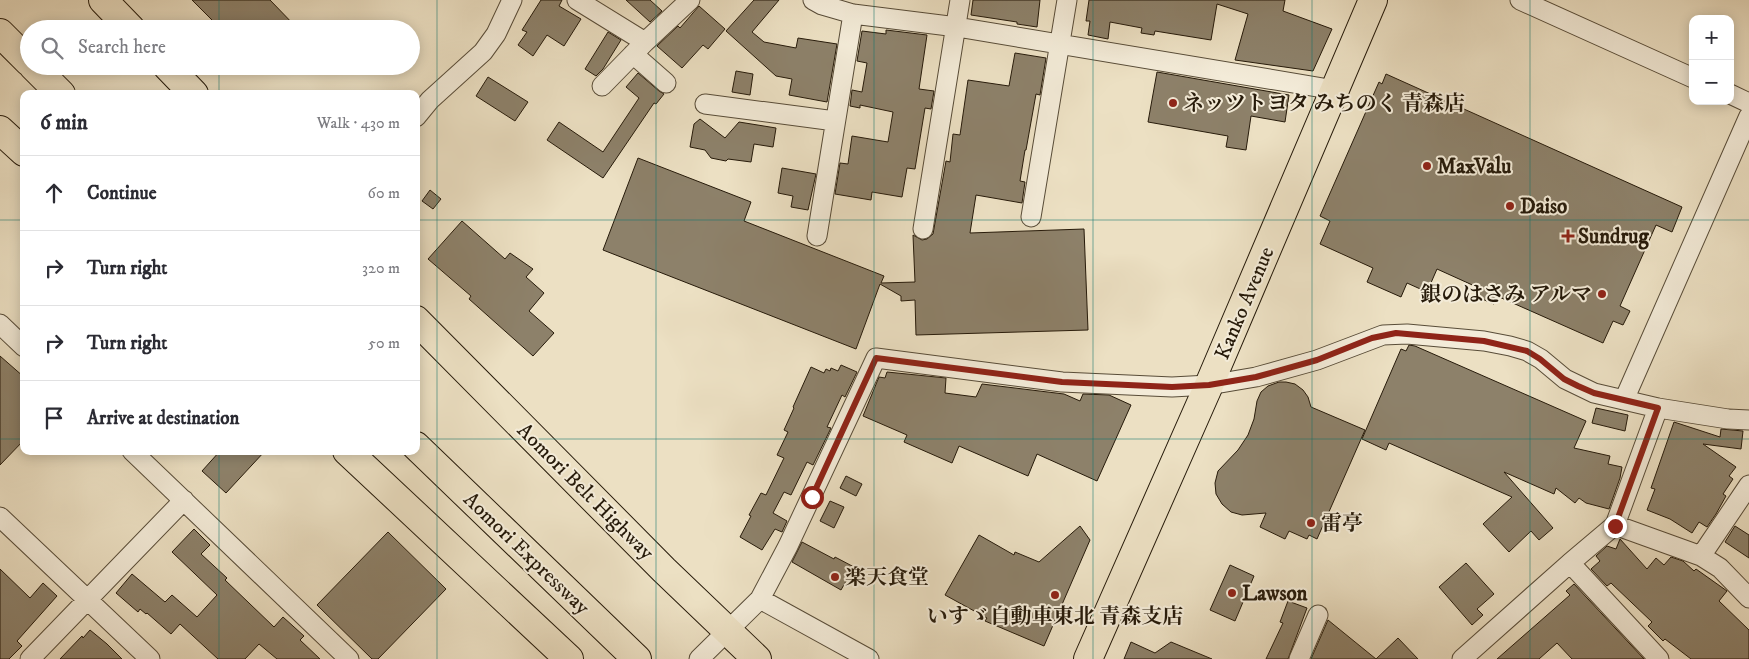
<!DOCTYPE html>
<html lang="en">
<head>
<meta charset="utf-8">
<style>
  :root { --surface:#fff; --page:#f7f7f7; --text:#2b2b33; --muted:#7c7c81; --line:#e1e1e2 }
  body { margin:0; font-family:"IM FELL DW Pica","Noto Serif JP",serif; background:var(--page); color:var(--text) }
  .controls { position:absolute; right:15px; top:15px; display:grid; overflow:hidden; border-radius:10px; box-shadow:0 2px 12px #0003 }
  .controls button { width:45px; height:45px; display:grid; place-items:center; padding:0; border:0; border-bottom:1px solid var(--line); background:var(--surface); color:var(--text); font:25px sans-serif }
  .stop { position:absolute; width:15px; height:15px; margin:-11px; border:4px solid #8f2418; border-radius:50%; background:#fff }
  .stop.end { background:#8f2418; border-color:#fff; box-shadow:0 1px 5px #0008 }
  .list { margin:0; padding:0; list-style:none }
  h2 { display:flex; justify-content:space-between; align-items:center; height:65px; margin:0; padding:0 20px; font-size:21px }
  h2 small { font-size:16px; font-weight:400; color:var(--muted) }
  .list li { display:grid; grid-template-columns:32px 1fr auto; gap:15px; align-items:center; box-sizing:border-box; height:75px; padding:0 20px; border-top:1px solid var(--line) }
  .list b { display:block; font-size:19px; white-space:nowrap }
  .list em { font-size:16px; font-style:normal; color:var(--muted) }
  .icon { flex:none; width:28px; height:28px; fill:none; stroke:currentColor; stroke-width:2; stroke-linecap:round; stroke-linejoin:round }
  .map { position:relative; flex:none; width:1749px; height:659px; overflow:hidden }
  .search { position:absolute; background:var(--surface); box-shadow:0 2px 12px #0003; left:20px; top:20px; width:400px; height:55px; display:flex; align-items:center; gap:12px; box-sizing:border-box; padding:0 18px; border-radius:28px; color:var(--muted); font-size:19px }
  .panel { position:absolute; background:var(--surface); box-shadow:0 2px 12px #0003; left:20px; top:90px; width:400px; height:365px; border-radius:10px }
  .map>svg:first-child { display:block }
  .building { fill:#8d816a; stroke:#261a0a }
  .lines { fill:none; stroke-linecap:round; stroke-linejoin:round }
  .minor-casing { stroke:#584c38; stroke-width:21 }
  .highway-casing { stroke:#261a0a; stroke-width:30 }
  .minor { stroke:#f3ebd8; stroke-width:19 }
  .highway { stroke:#ece0c3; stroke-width:28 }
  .route { stroke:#8f2418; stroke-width:6 }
  .grid { fill:none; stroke:#0f766e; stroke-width:1; stroke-opacity:0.55 }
  .poi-dot { fill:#8f2418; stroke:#f3ebd8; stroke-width:2 }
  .labels { text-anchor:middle; stroke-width:4; stroke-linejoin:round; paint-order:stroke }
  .poi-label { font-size:21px; font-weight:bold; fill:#261a0a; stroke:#f3ebd8; text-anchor:start }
  .street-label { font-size:21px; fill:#261a0a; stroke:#f3ebd8 }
</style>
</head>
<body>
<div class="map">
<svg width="1749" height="659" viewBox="0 0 1749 659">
  <rect width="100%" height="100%" fill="#ece0c3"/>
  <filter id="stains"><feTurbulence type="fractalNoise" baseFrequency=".004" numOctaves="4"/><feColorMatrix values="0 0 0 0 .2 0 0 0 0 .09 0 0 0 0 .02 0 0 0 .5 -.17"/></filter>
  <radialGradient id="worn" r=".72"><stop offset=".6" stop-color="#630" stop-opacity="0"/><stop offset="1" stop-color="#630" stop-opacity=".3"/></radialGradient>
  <!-- building -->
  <path class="building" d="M192 0H270L298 29H221Z
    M541 0H562L559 6 581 19 564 46 547 35 533 56 518 45 527 32 522 30Z
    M626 0H650L662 11 650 22Z
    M754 0H779L752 32 764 42 796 48 798 38 837 44 827 102 789 95 792 79 776 76 726 31Z
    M973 0H1040L1037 27 1017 24V22L971 15Z
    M1089 0H1285L1283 11 1332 29 1313 71 1235 60 1248 14 1217 4 1211 40 1155 31 1154 35 1141 33 1142 28 1110 22 1108 39 1088 35 1090 21H1086Z
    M699 6 725 29 708 49 703 45 682 68 657 46 678 26 680 28Z
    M886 30 927 35 919 89 934 91 931 109 925 108 915 169 907 168 902 197 872 192 871 200 835 194 840 163 848 164 852 136 888 142 893 112 860 105V108L850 106 852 90 862 92 867 63 857 61 862 31 886 34Z
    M608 32 621 40 603 69 596 76 585 69Z
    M1015 53 1046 58 1040 95 1036 94 1026 150H1025L1020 181 1025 182 1022 203 976 195 970 233 1084 229 1088 330 916 335 915 300 901 301V296L880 284 856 349 603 250 638 158 751 202 744 221 884 276 881 283 915 282 913 235 922 240 927 239 933 234 946 161 950 162 953 134 960 135 968 80 1009 86Z
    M736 71 753 74 750 95 732 92Z
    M1157 72 1289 95 1285 122 1251 116 1246 150 1226 147 1228 136 1148 122Z
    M638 73 659 91 664 94 656 104 654 103 603 178 547 140 559 122 603 152 639 98 626 87Z
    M1386 74 1682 207 1672 232 1656 225 1620 306 1630 311 1623 325 1613 321 1603 343 1497 296 1494 304 1475 296 1479 288 1437 269 1427 292 1407 283 1401 297 1367 282 1373 268 1320 244 1330 221 1320 216 1379 82 1382 84Z
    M488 77 528 102 515 121 476 96Z
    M700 119 725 138 739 122 776 128 773 147 754 144 751 162 728 159 726 161 711 158 705 150 690 147 694 124Z
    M782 168 816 174 808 210 791 207 793 196 778 193Z
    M430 190 441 199 433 209 422 201Z
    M462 221 505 259 510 253 533 269 526 277 544 293 529 311 554 333 533 356 469 299 471 296 428 259Z
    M1409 345 1415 346 1586 421 1574 448 1610 456 1608 464 1622 467 1620 478 1609 509 1586 503 1579 498 1575 503 1556 488 1554 494 1504 472 1553 528 1539 540 1531 531 1509 552 1483 524 1512 497 1389 443 1386 450 1362 439 1401 349 1406 351Z
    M0 356 24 377V440L0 465Z
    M841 365 857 372 845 397 842 395 827 427 831 428 813 465 807 462 791 495 784 492 773 513 787 521 782 532 775 529 762 550 740 537 751 516 749 515 761 493 766 495 784 458 777 455 788 432 784 430 794 408 793 407 811 367 824 373 826 369 830 371 831 368 838 371Z
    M887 372 946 378 945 393 976 397 982 384 1064 394 1080 401 1083 394 1109 395 1131 405 1097 481 1037 454 1028 476 959 446 952 463 904 442 907 435 863 416 879 377 885 378Z
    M1279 382H1286L1295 384 1303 390 1308 397 1311 407 1365 430 1317 539 1309 535 1307 539 1289 531 1285 539 1260 527 1266 513 1242 515 1231 512 1222 504 1216 494 1215 483 1218 471 1238 450 1248 435 1254 419 1257 401 1261 392 1268 386Z
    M1596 408 1628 415 1625 431 1592 423Z
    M1674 422 1720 437 1721 429 1743 431 1741 449 1703 444 1736 467 1729 476 1733 479 1723 494 1726 496 1716 514 1707 527 1699 522 1692 533 1670 519 1647 510 1655 489 1651 488Z
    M220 451H265L226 493 202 471Z
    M846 476 862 484 856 496 840 488Z
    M830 501 844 507 834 528 820 521Z
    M1080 526 1090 540 1044 646 985 621 987 618 945 595 979 535 1014 555 1015 552 1039 562Z
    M1735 526 1749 535V558L1725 542Z
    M194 529 210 545 201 554 227 578 225 580 274 627 283 617 304 636 300 640 320 659H277L259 644 245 659H218L180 624 171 634 147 613 146 614 140 609 138 612 116 593 132 574 165 602 172 595 197 617 217 595 172 552Z
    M388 532 446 589 378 659H372L317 605Z
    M1620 539 1647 569 1656 558 1664 565 1671 557 1683 561 1694 571 1696 569 1727 591 1719 601 1749 630V659H1691L1665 639 1663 641 1648 626 1652 622 1611 583 1607 586 1591 569 1600 561 1596 556 1607 546 1616 549Z
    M802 542 834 559 835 557 854 567 841 590 792 562Z
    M1466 563 1494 594 1477 609 1483 615 1472 625 1439 587Z
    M1230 565 1254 576 1235 621 1210 610Z
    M0 569 30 598 43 583 57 596 17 641 22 646 9 659H0Z
    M1574 584 1644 659H1572L1557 643 1539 659H1497L1570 595 1566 591Z
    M1288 601 1307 608 1288 659H1266L1283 623 1280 622Z
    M1328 620 1376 659 1398 638 1418 659H1311Z
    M90 630 107 644 122 659H60L82 636 83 638Z
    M1131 642 1155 653 1171 642 1212 659H1124Z"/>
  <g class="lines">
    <!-- minor casing -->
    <g class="minor-casing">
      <path id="minor" d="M577 0 645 42 690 0
        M813 0 822 5 853 14 957 27 1335 90
        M1520 0 1693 78
        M633 54 666 83
        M602 86 645 42
        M1730 94 1749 103
        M705 104 835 121
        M416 117 430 100 483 52 496 34 512 0
        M1031 217 1067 0
        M923 229 960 0
        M817 236 853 14
        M0 324 24 347
        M1624 400 1749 116
        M132 451 349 659
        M0 517 150 659
        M1615 525 1701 556 1720 568 1749 598
        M1701 556 1749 485
        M1570 563 1659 659
        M760 599 869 659
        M30 659 184 500
        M699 659 760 599 788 546 876 358 1062 382 1172 387 1209 385 1256 377 1317 360 1383 335 1407 334 1484 341 1510 346 1527 351 1541 359 1565 379 1594 393 1658 408 1728 419 1749 420
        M1299 659 1318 615
        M1462 659 1570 563 1615 525 1658 408"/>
    </g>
    <!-- highway casing -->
    <g class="highway-casing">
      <path id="highway" d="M103 0 131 29
        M0 33 29 62
        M33 66 61 94
        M167 66 194 94
        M0 130 24 152
        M416 320 664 570 757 659
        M416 446 637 659
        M347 451 569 659
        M1088 659 1209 385 1373 0"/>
    </g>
    <!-- minor -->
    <use href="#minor" class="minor"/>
    <!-- highway -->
    <use href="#highway" class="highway"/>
  </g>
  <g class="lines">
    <!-- route -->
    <path class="route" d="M812 497 876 358 1062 382 1172 387 1209 385 1256 377 1317 360 1372 338 1396 333 1484 341 1527 351 1540 359 1564 379 1578 386 1594 393 1658 408 1615 526"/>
  </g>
  <!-- grid -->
  <path class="grid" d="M219 0V29M437 0V659M656 0V659M874 0V659M1093 0V659M1312 0V659M1530 0V659M219 66V94M0 220H24M416 220H1749M0 439H24M416 439H1749M219 451V659"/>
  <!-- markers -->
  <g class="poi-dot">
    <circle cx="1173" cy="103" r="5"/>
    <circle cx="1427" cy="166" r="5"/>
    <circle cx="1510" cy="206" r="5"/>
    <path d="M1565.5 228.5h5v5h5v5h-5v5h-5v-5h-5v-5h5z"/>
    <circle cx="1602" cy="294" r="5"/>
    <circle cx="1311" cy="523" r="5"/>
    <circle cx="835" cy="577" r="5"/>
    <circle cx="1232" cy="593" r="5"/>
    <circle cx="1055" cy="595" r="5"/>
  </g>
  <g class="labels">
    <!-- poi labels -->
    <g class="poi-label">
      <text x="1183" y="110">ネッツトヨタ みちのく 青森店</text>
      <text x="1437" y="173">MaxValu</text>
      <text x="1520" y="213">Daiso</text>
      <text x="1578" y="243">Sundrug</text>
      <text x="1592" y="301" text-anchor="end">銀のはさみ アルマ</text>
      <text x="1321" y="530">雷亭</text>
      <text x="845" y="584">楽天食堂</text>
      <text x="1242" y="600">Lawson</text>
      <text x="1055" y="623" text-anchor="middle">いすゞ自動車東北 青森支店</text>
    </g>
    <!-- street labels -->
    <g class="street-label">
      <text transform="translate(1244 303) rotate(-67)" y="7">Kanko Avenue</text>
      <text transform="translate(586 491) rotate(45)" y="7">Aomori Belt Highway</text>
      <text transform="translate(527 553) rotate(44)" y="7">Aomori Expressway</text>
    </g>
  </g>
  <rect width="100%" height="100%" filter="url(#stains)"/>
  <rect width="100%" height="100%" fill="url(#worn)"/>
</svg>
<div class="controls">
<button>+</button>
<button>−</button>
</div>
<div class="stop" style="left:812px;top:497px"></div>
<div class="stop end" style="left:1615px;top:526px"></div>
<div class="search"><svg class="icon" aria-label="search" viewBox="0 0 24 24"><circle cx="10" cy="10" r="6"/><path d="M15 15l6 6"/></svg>Search here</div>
<section class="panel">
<h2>6 min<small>Walk · 430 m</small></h2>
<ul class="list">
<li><svg class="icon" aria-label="ahead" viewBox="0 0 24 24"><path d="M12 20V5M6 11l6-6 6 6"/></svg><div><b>Continue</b></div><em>60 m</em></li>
<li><svg class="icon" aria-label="right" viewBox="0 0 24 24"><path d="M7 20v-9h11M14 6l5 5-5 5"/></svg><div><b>Turn right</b></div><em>320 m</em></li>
<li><svg class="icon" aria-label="right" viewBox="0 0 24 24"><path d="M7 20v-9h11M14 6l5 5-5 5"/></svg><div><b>Turn right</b></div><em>50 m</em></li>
<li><svg class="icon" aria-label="arrive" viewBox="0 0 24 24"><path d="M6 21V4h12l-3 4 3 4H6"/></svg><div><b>Arrive at destination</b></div></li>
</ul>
</section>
</div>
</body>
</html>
